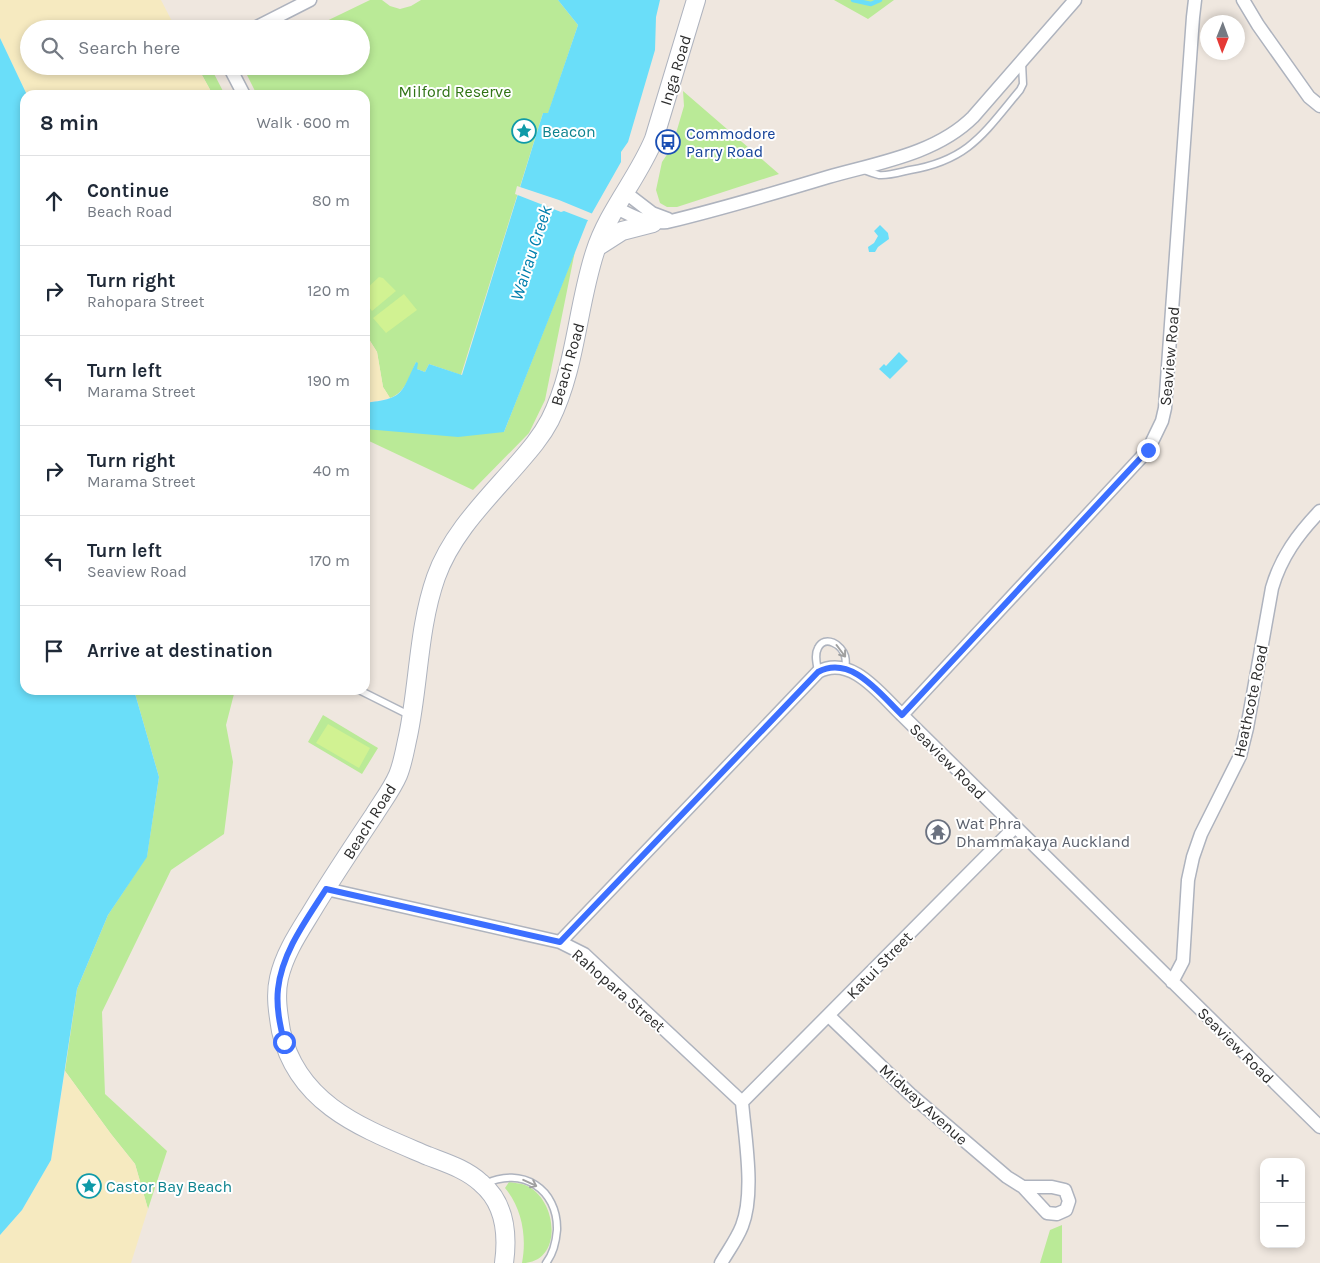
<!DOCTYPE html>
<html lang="en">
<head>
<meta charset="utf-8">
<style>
  :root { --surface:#fff; --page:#f6f6f7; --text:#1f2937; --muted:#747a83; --line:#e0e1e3 }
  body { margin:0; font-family:Karla,sans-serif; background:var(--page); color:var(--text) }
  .controls { position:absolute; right:15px; bottom:15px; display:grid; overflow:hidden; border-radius:10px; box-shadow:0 2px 8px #0003 }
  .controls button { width:45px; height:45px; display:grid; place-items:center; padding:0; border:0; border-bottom:1px solid var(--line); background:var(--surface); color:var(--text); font:25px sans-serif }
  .compass { position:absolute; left:1200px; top:15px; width:45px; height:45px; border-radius:50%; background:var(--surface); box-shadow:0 2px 8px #0003; rotate:181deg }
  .stop { position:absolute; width:15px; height:15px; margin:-11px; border:4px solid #3c6fff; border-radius:50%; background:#fff }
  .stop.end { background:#3c6fff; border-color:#fff; box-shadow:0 1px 5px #0008 }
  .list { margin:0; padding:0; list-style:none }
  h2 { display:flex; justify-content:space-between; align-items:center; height:65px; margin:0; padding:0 20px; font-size:21px }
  h2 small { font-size:16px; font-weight:400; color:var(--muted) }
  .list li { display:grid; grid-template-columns:32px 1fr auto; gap:15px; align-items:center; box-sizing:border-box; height:90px; padding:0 20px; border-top:1px solid var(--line) }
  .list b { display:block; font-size:19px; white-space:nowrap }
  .list p { margin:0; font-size:16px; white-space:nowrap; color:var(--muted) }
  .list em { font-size:16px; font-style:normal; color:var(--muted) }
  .icon { flex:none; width:28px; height:28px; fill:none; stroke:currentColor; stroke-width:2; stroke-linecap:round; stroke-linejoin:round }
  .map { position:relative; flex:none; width:1320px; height:1263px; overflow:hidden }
  .search { position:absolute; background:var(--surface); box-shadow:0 2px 8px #0003; left:20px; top:20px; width:350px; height:55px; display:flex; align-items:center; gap:12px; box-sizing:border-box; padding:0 18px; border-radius:28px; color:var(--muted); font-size:19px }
  .panel { position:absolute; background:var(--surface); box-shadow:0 2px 8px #0003; left:20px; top:90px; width:350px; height:605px; border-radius:15px }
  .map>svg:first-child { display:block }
  .green { fill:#baea97 }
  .sand { fill:#f6eac0 }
  .pitch { fill:#d1f292 }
  .water { fill:#6adef9 }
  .pier { fill:#efe7df }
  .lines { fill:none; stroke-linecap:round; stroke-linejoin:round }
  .stream { stroke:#6adef9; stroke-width:4.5 }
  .lane-casing { stroke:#aeb3be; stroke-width:9 }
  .street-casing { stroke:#aeb3be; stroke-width:15 }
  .secondary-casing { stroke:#aeb3be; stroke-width:20 }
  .lane { stroke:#fff; stroke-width:6 }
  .street { stroke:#fff; stroke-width:12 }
  .secondary { stroke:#fff; stroke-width:18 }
  .oneway { stroke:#a0a0a0 }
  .route { stroke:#3c6fff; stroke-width:6 }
  .labels { text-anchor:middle; stroke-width:4; stroke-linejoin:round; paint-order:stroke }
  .street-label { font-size:16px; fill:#2d2d2d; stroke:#fff }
  .park-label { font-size:16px; fill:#2f7314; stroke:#fff }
  .culture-label { font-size:16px; fill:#0d838f; stroke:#fff; text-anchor:start }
  .transit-label { font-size:16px; fill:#164399; stroke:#fff; text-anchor:start }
  .worship-label { font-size:16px; fill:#5b616d; stroke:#fff; text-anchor:start }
  .water-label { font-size:18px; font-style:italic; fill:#017fad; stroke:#fff }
</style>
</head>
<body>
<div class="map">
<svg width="1320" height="1263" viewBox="0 0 1320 1263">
  <rect width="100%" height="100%" fill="#efe7df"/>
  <!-- green -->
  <path class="green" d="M370 0H382L390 6 400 9 411 6 421 0H558L578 25 548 114 543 113 461 375 429 364 425 372 417 369 416 362C410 376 405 393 390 398L383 387 377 352 365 333V95H257L244 69V66H361V29H310Z
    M834 0H894L868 19Z
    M197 66H210L225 95H213Z
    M683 91 779 174 677 207H667L660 203 656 190 662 162 672 147 684 106Z
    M575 251 545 400 529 433 473 490 369 441 365 444V429L366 428 504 432Z
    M134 690H235L226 725 233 762 224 834 171 870 102 1012 105 1094 167 1151 148 1209 135 1164 111 1134 65 1071 77 989 108 915 147 856 159 777Z
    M323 715 378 748 362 774 308 742Z
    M509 1182C514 1183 520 1183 525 1185 558 1198 564 1263 522 1263 527 1237 522 1208 505 1188Z
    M1062 1225V1263H1040L1050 1230Z"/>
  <!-- sand -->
  <path class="sand" d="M0 0H161L176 29H29V66H197L213 95H27L0 38Z
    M365 333 377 352 383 387 390 398 365 403Z
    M65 1071 111 1134 135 1164 148 1209 131 1263H0V1235L22 1210 51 1160Z"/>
  <!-- pitch -->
  <path class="pitch" d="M379 277 383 278 396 291 372 311 365 302V290Z
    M404 294 417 310 386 333 373 318Z
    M328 724 370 748 359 768 316 743Z"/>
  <!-- water -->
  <path class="water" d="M558 0H660L656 17 655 50 628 142 621 152V162L587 222 504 432 458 437 365 429V403C404 398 400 395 416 362L418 363 417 369 425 372 429 364 462 375 543 113H548L578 25Z
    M0 38 27 95H25V690H134L159 777 147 857 108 915 77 989 51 1160 22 1210 0 1235Z
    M880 225 888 233 889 239 878 247 875 252H869L868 247 874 243 878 236 874 231Z
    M899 352 908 361 890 379 879 369 884 364 886 366Z"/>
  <!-- pier -->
  <path class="pier" d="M517 186 559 200 593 214 591 219 590 221 564 211 561 212 515 194Z"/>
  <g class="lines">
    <!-- stream -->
    <path class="stream" d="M853 0 871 4 880 0"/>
    <!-- lane casing -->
    <g class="lane-casing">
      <path id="lane" d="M864 170C869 172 875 174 879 175 888 176 901 172 910 170 969 160 984 133 1020 90L1023 84 1022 63
        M818 672C817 664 814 655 818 648 825 634 842 645 845 656 846 660 846 664 845 668
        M359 690 411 716
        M485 1184C522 1166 558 1189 557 1230 556 1242 554 1253 546 1263"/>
    </g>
    <!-- street casing -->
    <g class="street-casing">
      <path id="street" d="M1195 0 1193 17 1165 408 1162 421 1148 450 902 715 1320 1127
        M1243 0 1258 25 1309 97 1320 106
        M253 29 310 0
        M229 66 244 95
        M626 193 652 213 668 219
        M617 208C633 217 648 224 667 222 721 209 775 193 828 177 877 163 936 154 973 117L1075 0
        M326 889 560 942 584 954 742 1102
        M560 942 818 672C851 654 880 694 902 715
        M1172 982 1183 961 1188 880 1193 857 1201 834 1240 756 1247 728 1272 588C1281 557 1298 534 1320 511
        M829 1016 910 1094 1007 1177 1023 1187 1047 1213 1057 1214 1066 1210 1069 1201 1065 1190 1052 1187H1023
        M742 1102 1015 827
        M721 1263C728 1251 737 1239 742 1226 755 1193 745 1138 742 1102"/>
    </g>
    <!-- secondary casing -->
    <g class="secondary-casing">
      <path id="secondary" d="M597 247 622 231 653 223
        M504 1263C508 1234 505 1203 481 1183 466 1169 446 1163 428 1156 365 1129 298 1106 281 1031 278 1013 275 995 279 978 285 951 302 928 315 906 334 875 354 845 374 815 382 802 392 789 398 775 403 763 405 749 408 736 419 684 418 628 436 577 451 535 484 502 514 468 527 453 540 439 550 420 576 368 577 307 595 252 608 211 638 178 654 139L696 0"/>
    </g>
    <!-- lane -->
    <use href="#lane" class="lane"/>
    <!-- street -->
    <use href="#street" class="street"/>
    <!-- secondary -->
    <use href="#secondary" class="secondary"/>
  </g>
  <!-- one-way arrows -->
  <defs><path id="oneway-shaft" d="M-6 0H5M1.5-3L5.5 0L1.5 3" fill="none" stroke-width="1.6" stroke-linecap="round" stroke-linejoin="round" transform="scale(1.25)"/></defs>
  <g class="oneway">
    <use href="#oneway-shaft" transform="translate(841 651) rotate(53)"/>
    <use href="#oneway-shaft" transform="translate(530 1183) rotate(25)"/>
  </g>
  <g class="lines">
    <!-- route -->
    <path class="route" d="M284 1042C280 1025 276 1007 278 989 282 952 307 919 326 889L560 942 818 672C851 654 880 694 902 715L1148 450"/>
  </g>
  <!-- icons -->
  <defs>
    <g id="sight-ring" transform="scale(1.25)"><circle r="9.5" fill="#fff" stroke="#0f9aa8" stroke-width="1.5"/><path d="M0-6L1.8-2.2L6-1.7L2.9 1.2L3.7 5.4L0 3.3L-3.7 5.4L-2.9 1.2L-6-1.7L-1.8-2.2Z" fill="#0f9aa8"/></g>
    <g id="bus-ring" transform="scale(1.25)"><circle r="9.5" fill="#fff" stroke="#1a4fb4" stroke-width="1.5"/><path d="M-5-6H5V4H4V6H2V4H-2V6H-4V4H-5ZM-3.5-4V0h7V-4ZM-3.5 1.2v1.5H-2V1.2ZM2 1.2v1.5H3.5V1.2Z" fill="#1a4fb4"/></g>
    <g id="temple-ring" transform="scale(1.25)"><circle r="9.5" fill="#fff" stroke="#6b7280" stroke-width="1.5"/><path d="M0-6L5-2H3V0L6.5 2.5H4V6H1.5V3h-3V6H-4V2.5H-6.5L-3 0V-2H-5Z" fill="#6b7280"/></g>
  </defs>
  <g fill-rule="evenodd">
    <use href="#sight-ring" x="524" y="131"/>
    <use href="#bus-ring" x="668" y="142"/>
    <use href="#temple-ring" x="938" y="832"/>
    <use href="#sight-ring" x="89" y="1186"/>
  </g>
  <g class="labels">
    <!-- street labels -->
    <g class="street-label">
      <text transform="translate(675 70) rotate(-73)" y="6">Inga Road</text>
      <text transform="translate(1169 356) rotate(-85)" y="6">Seaview Road</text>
      <text transform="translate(567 364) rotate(-74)" y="6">Beach Road</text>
      <text transform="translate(1250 701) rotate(-78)" y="6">Heathcote Road</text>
      <text transform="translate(948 761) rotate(45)" y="6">Seaview Road</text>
      <text transform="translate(369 821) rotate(-58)" y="6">Beach Road</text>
      <text transform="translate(879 965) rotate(-46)" y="6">Katui Street</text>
      <text transform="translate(619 990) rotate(41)" y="6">Rahopara Street</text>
      <text transform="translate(1236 1045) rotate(45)" y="6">Seaview Road</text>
      <text transform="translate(924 1104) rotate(42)" y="6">Midway Avenue</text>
    </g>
    <!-- park labels -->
    <g class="park-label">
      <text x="455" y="97">Milford Reserve</text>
    </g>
    <!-- culture labels -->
    <g class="culture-label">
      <text x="542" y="137">Beacon</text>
      <text x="106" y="1192">Castor Bay Beach</text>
    </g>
    <!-- transit labels -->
    <g class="transit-label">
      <text x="686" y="139">Commodore<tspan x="686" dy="18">Parry Road</tspan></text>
    </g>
    <!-- worship labels -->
    <g class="worship-label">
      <text x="956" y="829">Wat Phra<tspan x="956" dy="18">Dhammakaya Auckland</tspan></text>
    </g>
    <!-- water labels -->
    <g class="water-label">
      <text transform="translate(531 253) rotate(-72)" y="6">Wairau Creek</text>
    </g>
  </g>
</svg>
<div class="controls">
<button>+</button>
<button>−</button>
</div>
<svg class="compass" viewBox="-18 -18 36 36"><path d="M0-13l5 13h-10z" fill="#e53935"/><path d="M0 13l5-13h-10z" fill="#747a83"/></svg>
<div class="stop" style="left:284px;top:1042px"></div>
<div class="stop end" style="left:1148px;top:450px"></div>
<div class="search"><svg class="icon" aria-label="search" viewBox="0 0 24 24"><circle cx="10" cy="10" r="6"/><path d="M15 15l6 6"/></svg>Search here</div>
<section class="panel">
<h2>8 min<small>Walk · 600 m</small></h2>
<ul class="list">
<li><svg class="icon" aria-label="ahead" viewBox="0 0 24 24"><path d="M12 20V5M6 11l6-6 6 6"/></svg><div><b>Continue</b><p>Beach Road</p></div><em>80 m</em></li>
<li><svg class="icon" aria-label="right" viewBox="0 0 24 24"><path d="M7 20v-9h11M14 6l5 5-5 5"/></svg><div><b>Turn right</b><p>Rahopara Street</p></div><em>120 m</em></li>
<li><svg class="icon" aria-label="left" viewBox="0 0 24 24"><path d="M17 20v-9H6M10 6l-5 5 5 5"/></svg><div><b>Turn left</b><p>Marama Street</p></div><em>190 m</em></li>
<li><svg class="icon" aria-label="right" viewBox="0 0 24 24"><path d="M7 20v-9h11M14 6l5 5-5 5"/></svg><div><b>Turn right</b><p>Marama Street</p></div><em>40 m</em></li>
<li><svg class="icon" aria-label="left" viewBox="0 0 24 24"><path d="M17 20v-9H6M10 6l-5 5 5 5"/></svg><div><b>Turn left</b><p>Seaview Road</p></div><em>170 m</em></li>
<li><svg class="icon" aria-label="arrive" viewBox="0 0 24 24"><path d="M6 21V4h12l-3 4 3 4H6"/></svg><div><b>Arrive at destination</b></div></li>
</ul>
</section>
</div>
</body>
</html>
